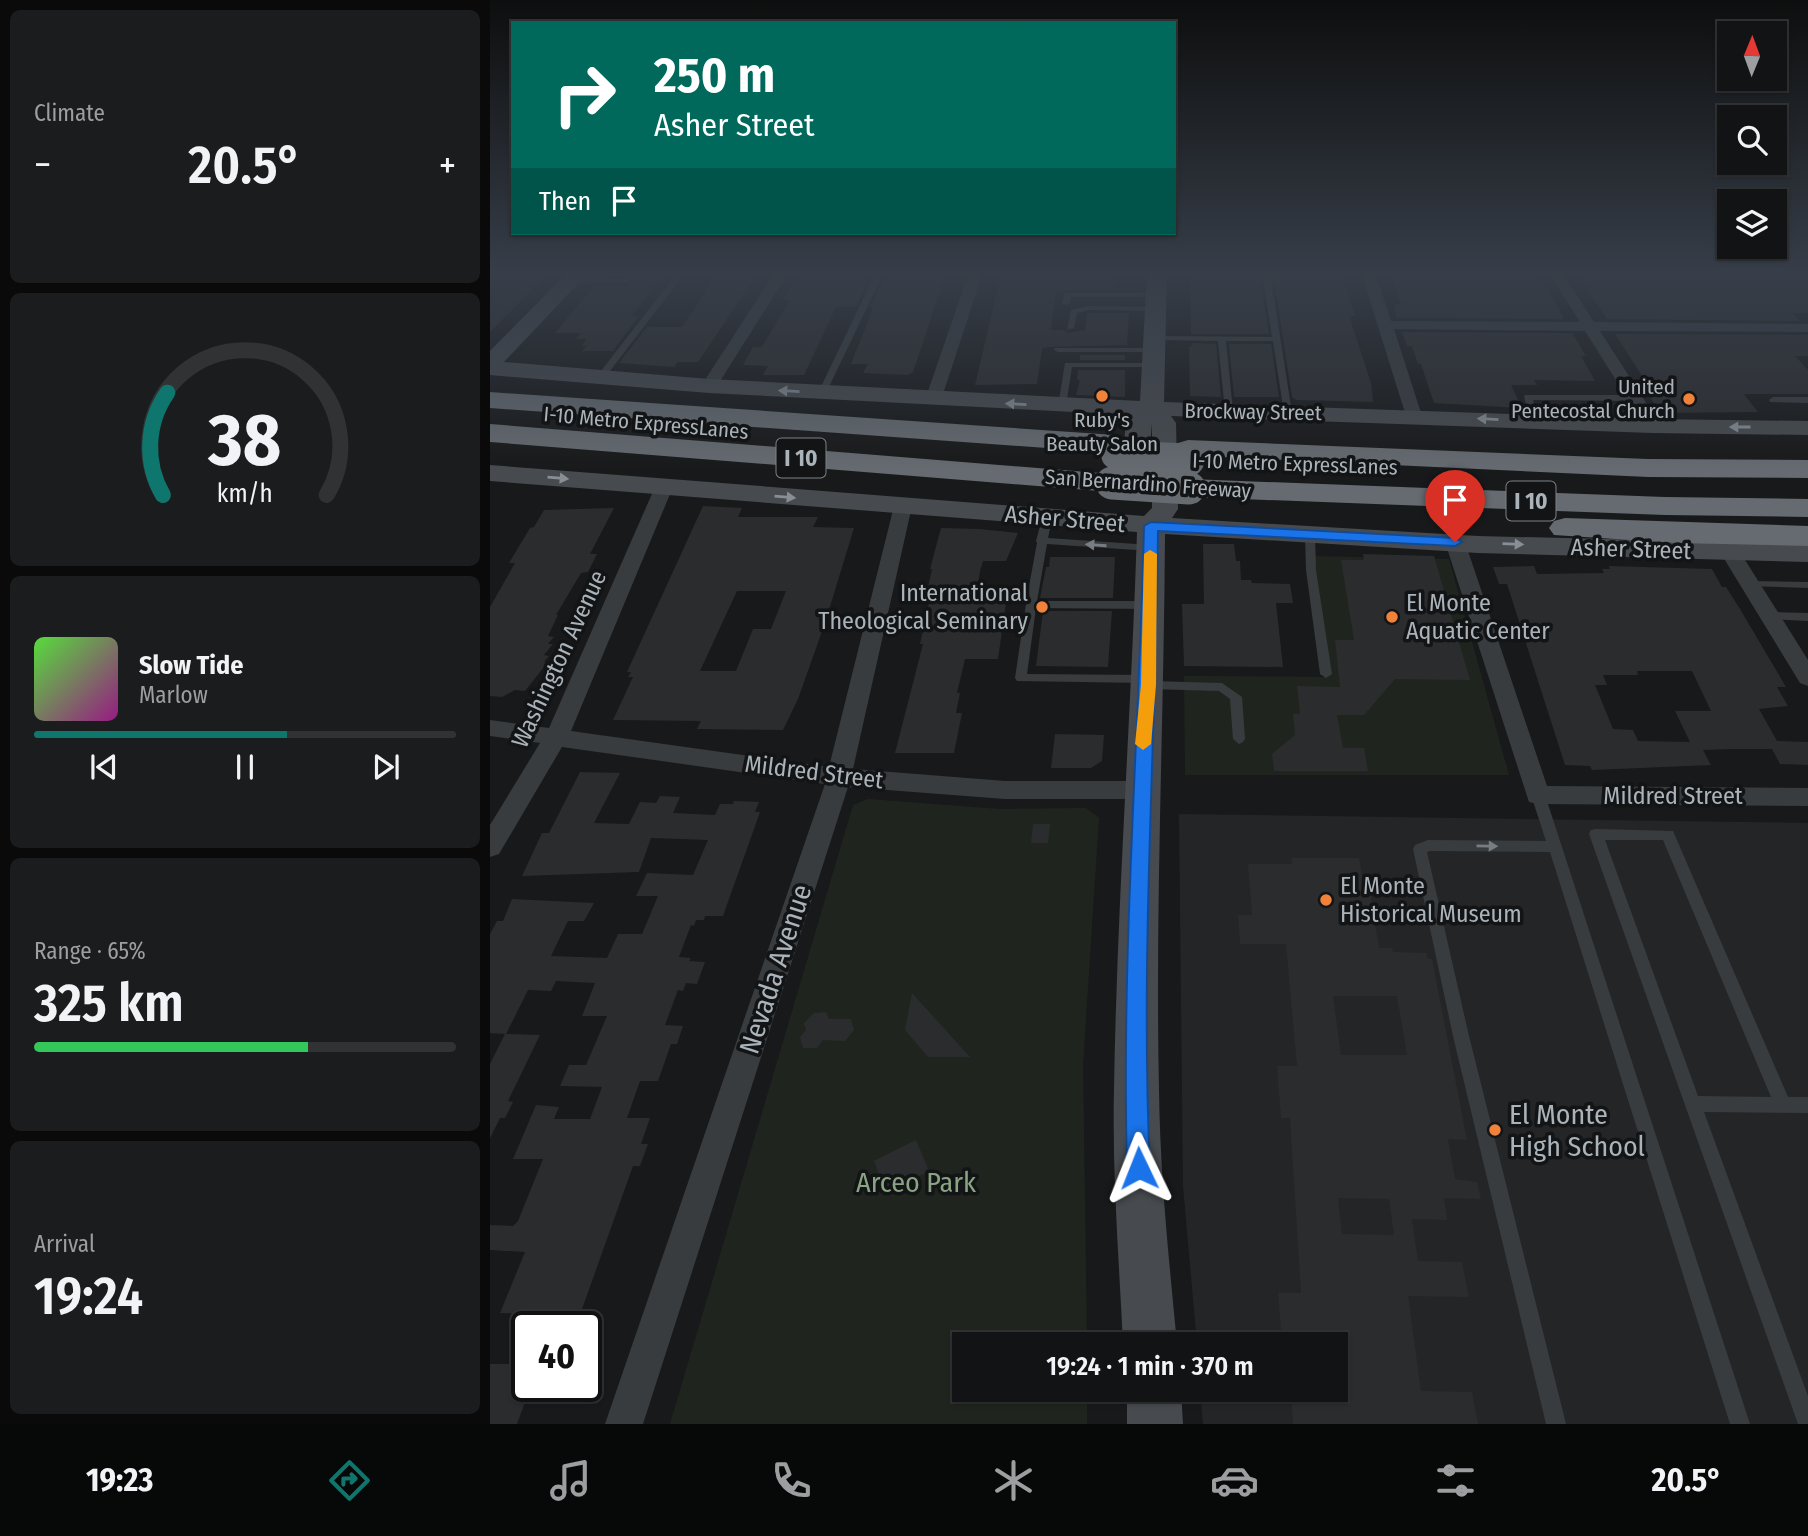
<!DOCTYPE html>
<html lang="en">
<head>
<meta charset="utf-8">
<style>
	body { margin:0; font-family:"Fira Sans Condensed",sans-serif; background:#1b1c1d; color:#f1f3f6; height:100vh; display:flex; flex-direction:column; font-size:26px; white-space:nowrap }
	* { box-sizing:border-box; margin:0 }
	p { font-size:23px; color:#9c9ea0 }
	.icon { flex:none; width:38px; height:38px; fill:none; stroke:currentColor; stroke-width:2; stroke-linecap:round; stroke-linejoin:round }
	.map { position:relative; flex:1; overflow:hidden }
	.panel { display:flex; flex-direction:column; gap:10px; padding:10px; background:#0a0a0b; width:490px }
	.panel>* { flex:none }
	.banner { position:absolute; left:21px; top:21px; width:665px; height:214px; border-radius:0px; box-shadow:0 2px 5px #0004,0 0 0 2px #313234; background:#00695c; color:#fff; overflow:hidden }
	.needle { width:46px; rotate:1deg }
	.controls { position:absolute; left:1227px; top:21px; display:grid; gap:14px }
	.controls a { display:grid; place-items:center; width:70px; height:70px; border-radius:0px; background:#121314; box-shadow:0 2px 5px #0004,0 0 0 2px #313234; font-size:35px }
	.speed { position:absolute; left:21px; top:1311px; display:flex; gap:14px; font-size:35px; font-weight:700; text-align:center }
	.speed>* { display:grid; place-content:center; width:91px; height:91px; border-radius:50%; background:#121314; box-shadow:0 2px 5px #0004,0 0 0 2px #313234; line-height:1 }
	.speed .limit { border:4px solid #111; border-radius:10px; background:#fff; color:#111 }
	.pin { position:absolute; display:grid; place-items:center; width:60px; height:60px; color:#fff; margin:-72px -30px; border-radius:50% 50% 50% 0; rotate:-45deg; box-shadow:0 0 7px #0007 }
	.pin .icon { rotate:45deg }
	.me { position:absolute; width:77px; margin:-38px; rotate:358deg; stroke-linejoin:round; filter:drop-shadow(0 0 5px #0008) }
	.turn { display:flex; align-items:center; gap:24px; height:147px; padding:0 28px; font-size:32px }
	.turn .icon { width:91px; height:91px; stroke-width:2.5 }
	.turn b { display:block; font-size:49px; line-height:60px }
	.then { display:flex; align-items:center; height:66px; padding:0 28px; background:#0003; gap:14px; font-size:26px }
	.big { font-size:52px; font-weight:600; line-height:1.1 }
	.panel .tile { flex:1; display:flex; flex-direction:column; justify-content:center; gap:10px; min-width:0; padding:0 24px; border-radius:10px; background:#1b1c1d }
	.panel .dial { align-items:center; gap:0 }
	.dial svg { height:182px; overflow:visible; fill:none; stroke:#313234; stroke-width:7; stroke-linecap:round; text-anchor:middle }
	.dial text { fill:#f1f3f6; stroke:none }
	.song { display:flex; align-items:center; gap:21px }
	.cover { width:84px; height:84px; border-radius:10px; background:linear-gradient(135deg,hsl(110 70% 55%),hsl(310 70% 35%)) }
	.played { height:7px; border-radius:4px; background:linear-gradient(90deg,#0f766e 60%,#313234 60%) }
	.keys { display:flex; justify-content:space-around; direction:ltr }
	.heat { display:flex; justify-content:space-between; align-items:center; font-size:38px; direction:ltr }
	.charge { height:10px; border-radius:5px; background:linear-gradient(90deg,#34c759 65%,#313234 0) }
	.trip { position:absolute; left:462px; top:1332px; width:396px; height:70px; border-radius:0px; background:#121314; box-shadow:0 2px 5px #0004,0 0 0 2px #313234; font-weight:600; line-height:70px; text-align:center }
	.tabs { display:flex; height:112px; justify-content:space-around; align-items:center; background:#070808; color:#9c9ea0 }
	.tabs .icon { width:49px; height:49px }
	.tabs .on { color:#0f766e }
	.tabs b { font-size:32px; color:#f1f3f6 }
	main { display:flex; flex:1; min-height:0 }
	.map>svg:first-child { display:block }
</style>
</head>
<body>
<main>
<section class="panel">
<div class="tile"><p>Climate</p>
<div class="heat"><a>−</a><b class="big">20.5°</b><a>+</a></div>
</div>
<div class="tile dial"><svg viewBox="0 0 100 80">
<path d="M14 69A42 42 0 1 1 86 69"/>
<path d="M14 69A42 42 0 0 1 16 24" stroke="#0f766e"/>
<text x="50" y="56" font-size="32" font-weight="700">38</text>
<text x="50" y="72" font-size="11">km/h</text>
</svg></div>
<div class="tile">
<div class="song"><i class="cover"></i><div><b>Slow Tide</b><p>Marlow</p></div></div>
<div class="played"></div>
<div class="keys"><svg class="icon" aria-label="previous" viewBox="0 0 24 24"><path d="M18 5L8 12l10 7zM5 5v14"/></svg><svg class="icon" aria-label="pause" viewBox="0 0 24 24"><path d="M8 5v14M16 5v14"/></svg><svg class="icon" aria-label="next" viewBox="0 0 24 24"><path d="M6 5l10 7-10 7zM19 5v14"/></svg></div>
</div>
<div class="tile"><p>Range · 65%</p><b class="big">325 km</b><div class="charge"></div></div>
<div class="tile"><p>Arrival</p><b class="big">19:24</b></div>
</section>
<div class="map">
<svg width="1318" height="1424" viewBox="0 0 1318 1424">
	<rect width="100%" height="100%" fill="#18191a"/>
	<path fill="#242527" d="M689 814 1318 823V1424H713L710 1390H845V1344H707L693 1186Z"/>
	<path fill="#1f251e" d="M819 556 959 559 1019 775H695L694 676 837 677Z
		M378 799 510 809 596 808 609 818 593 1064 597 1344H474V1390H597V1424H180L363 805Z"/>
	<path fill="#2b2c2e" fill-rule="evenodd" d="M28 272H60L0 332V278L22 277Z
		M116 272H160L156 276H173L142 316H149L123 351H92L97 346H92L97 339H85L91 333H65L104 286H137L143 282 137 276H112Z
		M229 272 267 274 208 362H188L184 367 129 363 157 327H192Z
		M310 272H382L366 307H346L314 375H273L278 366 253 365 263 347H272L298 303 300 300H293Z
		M424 272 456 273 423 372 418 375 373 373 378 364H361L381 314 383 307H380L394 278H422Z
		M626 272 625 288H640V290H575L566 293 561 330H574L578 333 595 330 597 313H639L637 345 557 347 552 349 547 384 485 385 511 275 515 273Z
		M700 272H769L779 334H701Z
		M783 272H851L865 316H859L881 383 883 402 806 400 802 397Z
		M929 272H1038L1043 279H1052L1074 319 907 318 904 308H906L905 304H911L901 276H930Z
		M1086 272H1318V313H1302L1310 321 1117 319Z
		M912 332 1082 333 1096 356H1091L1105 381 1044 380 1047 385H1021L1032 408 944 403 931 364H928L922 346H917Z
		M1125 334 1318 335V356H1305L1318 370V394H1254L1268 412 1170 413 1149 379H1154Z
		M701 343 726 344 731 397 700 396 699 347H702Z
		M739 344H781L789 397H744Z
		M590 355H635V360H590Z
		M588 370H635V397L586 395 590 380H587Z
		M213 506 252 508 248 517H328L323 527 364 528 335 623 308 699 293 730 207 729 211 721 123 720 143 677H138L141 672H137ZM247 591H296L281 629H263L246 671H210Z
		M124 508 100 554H107L98 572 91 573 66 615H68L58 636 64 637 58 644H63L54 655 59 656 54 662H58L35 691 25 690 12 697 0 696V607L25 563H19L40 528 44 527 54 510Z
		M451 528 490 529 528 533 516 561H493L490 571 485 603H516L508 659H475L467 693H470L466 713H472L464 753H405L433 644H430L439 603 441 592H437L442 569H440Z
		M713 544H744L746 561H750L751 580H761L762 583 800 584 803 603H786L793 667 694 666 692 604H714Z
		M873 554 944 556 980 680 905 679 874 715H847L853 748H874L878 771H784L782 754 805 735 803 714H810L807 686 850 687 845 640H864L851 560H874Z
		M560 557H625L623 598H550L556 567H559Z
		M1044 566 1047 574 1114 573 1112 569H1120L1119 566 1222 569 1232 587H1236L1250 609 1296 687H1287L1298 706 1269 709 1287 741 1318 742V765L1290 764 1282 749H1239L1213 750 1221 765 1102 770 1100 766 1075 765 1017 584H1009L1003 567ZM1147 671H1202L1221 711H1185L1200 742 1148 741 1143 730 1123 729 1105 685H1117L1113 675H1148Z
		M553 611H622L618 667 546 666Z
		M565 734 614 735 612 761 601 768H561Z
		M90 772 130 773 104 823 139 824 150 802 166 803 170 796 190 797 183 813 225 815 230 804H243L244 801 269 802 265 812H270L233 916H215L214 920H206L204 926 201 925 189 957 201 958 199 961 215 962 207 984 196 983 193 991 188 990 175 1025 193 1026 187 1044H181L168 1081H150L137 1118H160L151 1144H158L150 1166H143L86 1326H43L47 1314 10 1313 35 1252 0 1250V1225L23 1226 28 1221 53 1159H23L46 1105 69 1107 64 1119H100L112 1087 70 1086 79 1065H96L117 1016H92L105 983 66 981 61 991 38 990 16 1034 50 1035 18 1101 23 1102 15 1118H10L0 1138V1064L15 1034 0 1033V934L7 921H13L22 899 104 903 94 921H78L61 956 117 958 128 934H152L168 896H146L157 873 203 875 218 840 161 838 149 872 32 876 52 833H59Z
		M543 824H560L558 843H541Z
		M802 858H869L875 892H880L889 948H902L903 952 936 953 938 959H942L977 1140 958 1139 965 1179 987 1182 991 1199 954 1198 957 1220 922 1219 928 1261 972 1262 979 1297 918 1296 931 1391 982 1392 988 1424H803L801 1390H845V1344H792L788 1293H811L800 1118H791L787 1066H807L796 944H750L748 915H762L758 864H802ZM843 996H907L917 1055H851ZM848 1198 899 1199 904 1235 852 1234Z
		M422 993 480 1057H438L415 1030Z
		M336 1012 339 1019H361L364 1030 355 1041 333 1040 327 1048H313L310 1037 316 1030 314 1023 324 1013Z
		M426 1140 439 1171 396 1193 384 1161Z
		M0 1364H37V1386H41L27 1424H0Z"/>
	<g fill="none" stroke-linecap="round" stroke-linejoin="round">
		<path fill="#393c3f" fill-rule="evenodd" d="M188 272H196L113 380H107V376Z
			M386 272H394L336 393 329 395 328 393Z
			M772 272H780L802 413 798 416 794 413 783 341H736L743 411 739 414 735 411 728 341 665 340 661 338 665 336 782 337Z
			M78 279H137L141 281 137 283H78Z
			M575 293H666L670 295 666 297H581L580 303 576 305 572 303Z
			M599 306 665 307 669 309 665 311 599 310 587 313 584 328 577 330 581 310Z
			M565 348H665L669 350 665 352H568L564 350Z
			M575 363H665L669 365 665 367H582L576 406 572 409 568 406Z
			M1035 395H1145L1149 398 1145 401 1043 400 1049 421 1045 424 1041 421 1034 397Z
			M1283 397H1318V403L1280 402 1279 400Z
			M557 515 562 518 558 538 661 545 666 548 661 551 557 544 547 601H659L665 605 659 609 546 608 537 674 655 675 659 676 660 681 732 683 752 697 755 739 753 742 749 744 743 739 740 699 729 691 659 689 655 688 654 683 527 681 525 678 537 597 547 543 546 541 552 518Z
			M820 532 825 535 826 570 842 674 836 678 830 674 816 570 815 535Z
			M1260 581 1318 582V588L1256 586 1255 584Z
			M1280 612 1318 613V621L1276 619 1274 616Z
			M1048 790 1053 791 1055 795 1260 1424H1240L1060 852 940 851 937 852 979 1036 1076 1424H1056L963 1036 923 849 925 845 938 840 1056 841 1041 795 1043 791Z
			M1106 829 1183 831 1298 1097H1318V1113L1214 1112 1318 1396V1424H1308L1099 834 1101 830ZM1115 840H1173L1281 1097 1208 1096Z"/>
		<path fill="#393c3f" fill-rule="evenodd" d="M285 272H299L225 389H213L211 386Z
			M479 272H493L451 400 449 403H437L435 400Z
			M871 272H885L901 321 1090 322 1058 272H1072L1104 322 1318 324V332L1110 331 1171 426 1163 431 1155 426 1095 331 904 329 932 416 924 421 916 416Z
			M174 482 183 487 81 731 339 767 404 506 413 500 422 506 363 769 515 781H651L660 783 663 790 660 797 651 799H515L358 787 153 1424H115L335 784 72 747 9 854 0 857V825L50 743 0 736V720L59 728 165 487Z
			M965 536 975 542 1057 786 1318 788V806L1048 804 1039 802 955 542Z
			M1240 546 1250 552 1318 660V686L1310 683 1230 552Z"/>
		<path fill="#474b4f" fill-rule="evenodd" d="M78 272H99L14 362 219 379 650 401 657 272H677L674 402 1163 419 1318 421V435L1163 433 681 416 686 423 688 509 682 518 988 536 1318 544V562L988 553 675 534C674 720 665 905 669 1090 670 1175 679 1260 687 1344H633C629 1259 622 1174 624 1089 627 903 641 718 647 532L0 481V465L654 516 662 508V423L656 487 652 493 643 495 634 493 630 487 636 421 641 415 219 393 0 375V351Z
			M637 1390H691L693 1424H637Z"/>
		<path fill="#656b70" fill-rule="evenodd" d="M0 392 625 435 635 438 639 444 635 450 625 453 0 408Z
			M0 424 622 474 633 477 637 483 633 489 622 492 0 442Z
			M698 440 1158 459 1318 460V478L1158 477 688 455 684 449 688 443Z
			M699 479 1175 497 1318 499V517L1175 515 699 497 688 494 684 488 688 482Z
			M1075 518 1318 526V546L1186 543 1064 535 1059 528 1064 521Z"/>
		<path stroke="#656b70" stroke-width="25" d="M624 456 686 459"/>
		<path stroke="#656b70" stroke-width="33" d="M653 458 698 460
			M622 483 699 488"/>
	</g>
	<defs><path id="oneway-solid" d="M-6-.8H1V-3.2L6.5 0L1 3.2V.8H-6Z" transform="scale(1.75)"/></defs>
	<g fill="#878f95">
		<use href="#oneway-solid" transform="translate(299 391) rotate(-177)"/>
		<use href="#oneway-solid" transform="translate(526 404) rotate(-177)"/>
		<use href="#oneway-solid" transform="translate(998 419) rotate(-177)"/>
		<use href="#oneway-solid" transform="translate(1250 427) rotate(-180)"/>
		<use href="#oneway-solid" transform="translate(68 478) rotate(5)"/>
		<use href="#oneway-solid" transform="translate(295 497) rotate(5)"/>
		<use href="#oneway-solid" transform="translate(1023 544) rotate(2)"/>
	</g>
	<g fill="#777d83">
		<use href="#oneway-solid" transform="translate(606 545) rotate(-176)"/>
		<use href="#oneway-solid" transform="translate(997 846) rotate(1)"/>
	</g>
	<linearGradient id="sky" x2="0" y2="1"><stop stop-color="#0d0e0e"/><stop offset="0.58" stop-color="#373e49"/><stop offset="1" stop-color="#373e49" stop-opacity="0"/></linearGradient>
	<rect width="1318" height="471" fill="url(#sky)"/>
	<path fill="#1a73e8" stroke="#114b97" stroke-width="2" d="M661 522 965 538 972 542 965 546 668 531C666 743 650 955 660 1168L657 1176 649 1180 641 1176 637 1168C631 954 649 740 654 526Z"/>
	<path fill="#f59e0b" d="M660 550 667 554 666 685 661 744 653 750 645 744 651 685 654 554Z"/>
	<g fill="#f0823a" stroke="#131415" stroke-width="2.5">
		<circle cx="612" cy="396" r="7"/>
		<circle cx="1199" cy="399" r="7"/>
		<circle cx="552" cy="607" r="7"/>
		<circle cx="902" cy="617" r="7"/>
		<circle cx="836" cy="900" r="7"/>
		<circle cx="1005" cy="1130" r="7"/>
	</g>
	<g text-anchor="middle" stroke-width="7" stroke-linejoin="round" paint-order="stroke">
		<g font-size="21" fill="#aab3ba" stroke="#131415" text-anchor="end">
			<text x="1185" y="394">United<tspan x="1185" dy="24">Pentecostal Church</tspan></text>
			<text x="612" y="427" text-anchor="middle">Ruby's<tspan x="612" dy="24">Beauty Salon</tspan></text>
		</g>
		<g font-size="21" fill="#aab3ba" stroke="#131415">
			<text transform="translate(763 412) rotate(1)" y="7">Brockway Street</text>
			<text transform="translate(156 423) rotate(5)" y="7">I-10 Metro ExpressLanes</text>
			<text transform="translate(805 464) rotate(2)" y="7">I-10 Metro ExpressLanes</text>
			<text transform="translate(658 484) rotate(4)" y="7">San Bernardino Freeway</text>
		</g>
		<g fill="#131415" stroke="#7d8388" stroke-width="2">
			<rect x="286.5" y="438.5" width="49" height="39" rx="5"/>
			<rect x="1016.5" y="481.5" width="49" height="39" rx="5"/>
		</g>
		<g font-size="23" font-weight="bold" fill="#aab3ba">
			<text x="311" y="466">I 10</text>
			<text x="1041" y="509">I 10</text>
		</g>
		<g font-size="24" fill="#aab3ba" stroke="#131415">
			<text transform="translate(575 519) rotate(5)" y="8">Asher Street</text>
			<text transform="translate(1141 549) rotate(2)" y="8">Asher Street</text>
			<text transform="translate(69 659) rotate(-65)" y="8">Washington Avenue</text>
			<text transform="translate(324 772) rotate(7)" y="8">Mildred Street</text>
			<text x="1183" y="804">Mildred Street</text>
		</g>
		<g font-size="24" fill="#aab3ba" stroke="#131415" text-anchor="start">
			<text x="538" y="601" text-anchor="end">International<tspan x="538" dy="28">Theological Seminary</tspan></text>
			<text x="916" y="611">El Monte<tspan x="916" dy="28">Aquatic Center</tspan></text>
			<text x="850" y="894">El Monte<tspan x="850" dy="28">Historical Museum</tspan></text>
		</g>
		<g font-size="28" fill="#aab3ba" stroke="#131415">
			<text transform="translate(285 969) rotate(-72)" y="10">Nevada Avenue</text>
		</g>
		<g font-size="28" fill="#aab3ba" stroke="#131415" text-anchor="start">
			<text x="1019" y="1124">El Monte<tspan x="1019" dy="32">High School</tspan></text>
		</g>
		<g font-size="28" fill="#89a482" stroke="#131415">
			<text x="426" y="1192">Arceo Park</text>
		</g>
	</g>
</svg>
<div class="controls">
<a><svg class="needle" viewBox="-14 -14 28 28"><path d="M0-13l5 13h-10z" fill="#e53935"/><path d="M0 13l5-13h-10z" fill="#9c9ea0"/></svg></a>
<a><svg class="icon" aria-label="search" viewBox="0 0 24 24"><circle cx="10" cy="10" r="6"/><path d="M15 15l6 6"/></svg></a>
<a><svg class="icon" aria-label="layers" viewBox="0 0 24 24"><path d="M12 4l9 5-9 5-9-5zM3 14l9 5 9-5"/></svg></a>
</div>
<div class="speed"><div class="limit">40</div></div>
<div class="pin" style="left:965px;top:542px;background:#d93025"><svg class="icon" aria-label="arrive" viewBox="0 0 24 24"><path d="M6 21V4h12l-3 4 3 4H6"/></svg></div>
<svg class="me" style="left:649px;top:1168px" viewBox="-20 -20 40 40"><path d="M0-17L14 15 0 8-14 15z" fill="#1a73e8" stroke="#fff" stroke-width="4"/></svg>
<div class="trip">19:24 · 1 min · 370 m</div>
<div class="banner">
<div class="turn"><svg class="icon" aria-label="right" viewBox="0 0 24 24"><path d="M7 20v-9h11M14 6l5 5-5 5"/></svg><div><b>250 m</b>Asher Street</div></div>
<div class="then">Then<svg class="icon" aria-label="arrive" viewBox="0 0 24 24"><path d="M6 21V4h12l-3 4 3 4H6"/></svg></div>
</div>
</div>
</main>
<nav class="tabs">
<b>19:23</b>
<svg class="icon on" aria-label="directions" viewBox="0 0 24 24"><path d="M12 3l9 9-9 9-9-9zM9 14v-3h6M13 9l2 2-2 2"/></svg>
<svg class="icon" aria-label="music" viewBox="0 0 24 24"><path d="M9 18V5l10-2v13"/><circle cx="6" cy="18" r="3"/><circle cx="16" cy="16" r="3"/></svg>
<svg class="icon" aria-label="phone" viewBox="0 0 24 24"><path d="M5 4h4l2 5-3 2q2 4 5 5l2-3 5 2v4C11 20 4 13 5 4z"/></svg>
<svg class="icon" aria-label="climate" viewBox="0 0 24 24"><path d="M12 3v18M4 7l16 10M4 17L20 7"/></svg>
<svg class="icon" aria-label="car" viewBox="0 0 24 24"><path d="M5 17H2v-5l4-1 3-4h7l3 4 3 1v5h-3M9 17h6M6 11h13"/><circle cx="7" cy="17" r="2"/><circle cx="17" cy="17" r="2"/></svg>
<svg class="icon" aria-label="filters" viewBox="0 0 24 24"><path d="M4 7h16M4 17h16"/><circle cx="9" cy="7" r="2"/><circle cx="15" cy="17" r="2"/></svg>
<b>20.5°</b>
</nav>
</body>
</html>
